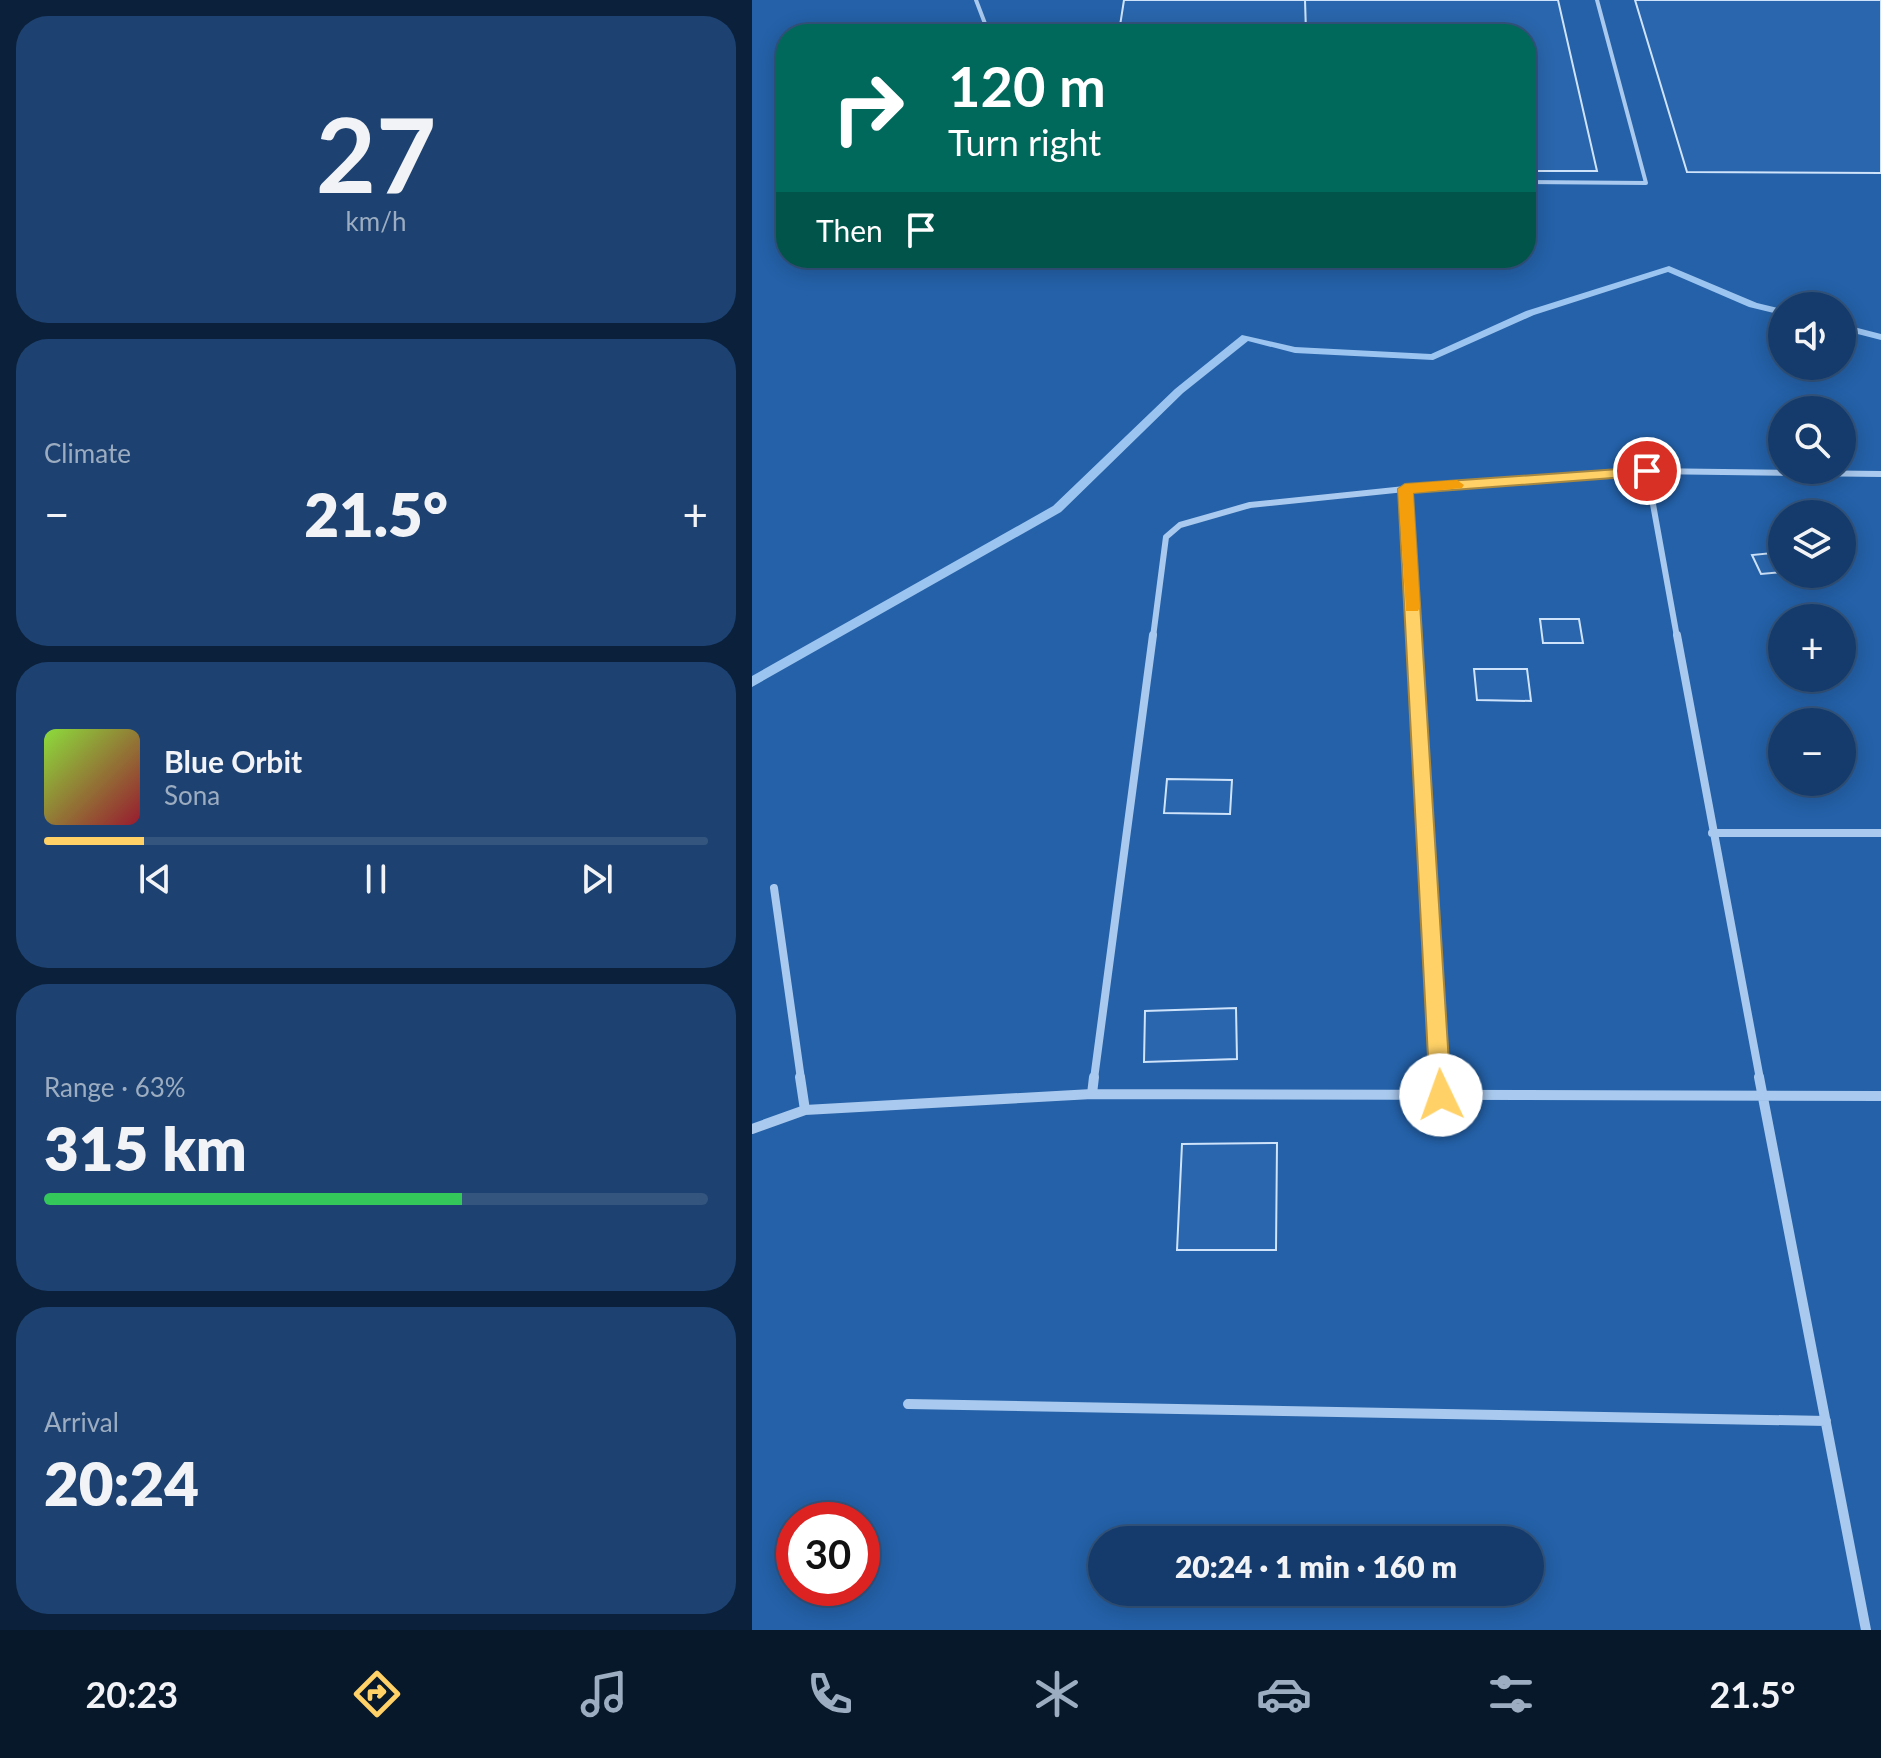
<!DOCTYPE html>
<html lang="en">
<head>
<meta charset="utf-8">
<style>
	body { margin:0; font-family:Lato,sans-serif; background:#1d4271; color:#f1f3f6; height:100vh; display:flex; flex-direction:column; font-size:30px; white-space:nowrap }
	* { box-sizing:border-box; margin:0 }
	p { font-size:26px; color:#9dadc1 }
	.icon { flex:none; width:44px; height:44px; fill:none; stroke:currentColor; stroke-width:2; stroke-linecap:round; stroke-linejoin:round }
	.map { position:relative; flex:1; overflow:hidden }
	.side { display:flex; flex-direction:column; gap:16px; padding:16px; background:#0b203b; width:752px }
	.side>* { flex:none }
	.hud { position:absolute; left:24px; top:24px; width:760px; height:244px; border-radius:32px; box-shadow:0 4px 20px #0003,0 0 0 2px #33557e; background:#00695c; color:#fff; overflow:hidden }
	.controls { position:absolute; left:1016px; top:292px; display:grid; gap:16px }
	.controls a { display:grid; place-items:center; width:88px; height:88px; border-radius:50%; background:#143b6b; box-shadow:0 4px 20px #0003,0 0 0 2px #33557e; font-size:40px }
	.speed { position:absolute; left:24px; top:1502px; display:flex; gap:16px; font-size:40px; font-weight:700; text-align:center }
	.speed>* { display:grid; place-content:center; width:104px; height:104px; border-radius:50%; background:#143b6b; box-shadow:0 4px 20px #0003,0 0 0 2px #33557e; line-height:1 }
	.speed .limit { border:12px solid #d22; background:#fff; color:#111 }
	.pin { position:absolute; display:grid; place-items:center; width:68px; height:68px; color:#fff; margin:-34px; border:4px solid #fff; border-radius:50%; box-shadow:0 2px 8px #0007 }
	.me { position:absolute; width:88px; margin:-44px; rotate:357deg; stroke-linejoin:round; filter:drop-shadow(0 0 6px #0008) }
	.turn { display:flex; align-items:center; gap:28px; height:168px; padding:0 40px; font-size:36px }
	.turn .icon { width:104px; height:104px; stroke-width:2.5 }
	.turn b { display:block; font-size:56px; line-height:68px }
	.then { display:flex; align-items:center; height:76px; padding:0 40px; background:#0003; gap:16px; font-size:30px }
	.big { font-size:60px; font-weight:800; line-height:1.1 }
	.side .widget { flex:1; display:flex; flex-direction:column; justify-content:center; gap:12px; min-width:0; padding:0 28px; border-radius:32px; background:#1d4271 }
	.side .dial { align-items:center; gap:0 }
	.dial b { font-size:104px; line-height:1 }
	.song { display:flex; align-items:center; gap:24px }
	.cover { width:96px; height:96px; border-radius:12px; background:linear-gradient(135deg,hsl(90 70% 55%),hsl(350 70% 35%)) }
	.played { height:8px; border-radius:4px; background:linear-gradient(90deg,#ffd166 15%,#33557e 15%) }
	.keys { display:flex; justify-content:space-around; direction:ltr }
	.heat { display:flex; justify-content:space-between; align-items:center; font-size:44px; direction:ltr }
	.charge { height:12px; border-radius:6px; background:linear-gradient(90deg,#34c759 63%,#33557e 0) }
	.trip { position:absolute; left:336px; top:1526px; width:456px; height:80px; border-radius:40px; background:#143b6b; box-shadow:0 4px 20px #0003,0 0 0 2px #33557e; font-weight:800; line-height:80px; text-align:center }
	.menu { display:flex; height:128px; justify-content:space-around; align-items:center; background:#08182b; color:#9dadc1 }
	.menu .icon { width:56px; height:56px }
	.menu .active { color:#ffd166 }
	.menu b { font-size:36px; color:#f1f3f6 }
	main { display:flex; flex:1; min-height:0 }
	.map>svg:first-child { display:block }
</style>
</head>
<body>
<main>
<section class="side">
<div class="widget dial"><b>27</b><p>km/h</p></div>
<div class="widget"><p>Climate</p>
<div class="heat"><a>−</a><b class="big">21.5°</b><a>+</a></div>
</div>
<div class="widget">
<div class="song"><i class="cover"></i><div><b>Blue Orbit</b><p>Sona</p></div></div>
<div class="played"></div>
<div class="keys"><svg class="icon" aria-label="previous" viewBox="0 0 24 24"><path d="M18 5L8 12l10 7zM5 5v14"/></svg><svg class="icon" aria-label="pause" viewBox="0 0 24 24"><path d="M8 5v14M16 5v14"/></svg><svg class="icon" aria-label="next" viewBox="0 0 24 24"><path d="M6 5l10 7-10 7zM19 5v14"/></svg></div>
</div>
<div class="widget"><p>Range · 63%</p><b class="big">315 km</b><div class="charge"></div></div>
<div class="widget"><p>Arrival</p><b class="big">20:24</b></div>
</section>
<div class="map">
<svg width="1129" height="1630" viewBox="0 0 1129 1630">
	<rect width="100%" height="100%" fill="#1b4f8f"/>
	<path fill="#2461a8" fill-rule="evenodd" d="M0 0H1129V1630H0ZM34 34H774V258H34ZM1030 306H1090V366H1030ZM1030 410H1090V470H1030ZM1030 514H1090V574H1030ZM1030 618H1090V678H1030ZM1030 722H1090V782H1030ZM42 1520H110V1588H42ZM350 1540H778V1592H350Z"/>
	<g fill="none" stroke-linecap="round" stroke-linejoin="round">
		<path fill="#9cc4f0" fill-rule="evenodd" d="M917 266 1005 303 1030 309V315L997 307 916 272 782 315 681 360 543 353 496 341 431 393 309 512 0 687V676L301 506 423 389 490 335 543 347 679 354 774 311Z
			M1090 324 1129 334V340L1090 330Z"/>
	</g>
	<path fill="#2a66ad" stroke="#cfe3fa" stroke-width="2" d="M372 0H553L554 31 367 32Z
		M553 0H806L845 171H774V34H554Z
		M883 0H1129V173L935 172Z
		M554 31V34H367V32Z
		M1030 552V572L1009 574 1000 555Z
		M788 619H827L831 643H791Z
		M722 669H775L779 701 725 700Z
		M415 779 480 780 478 814 412 813Z
		M484 1008 485 1059 392 1062 393 1011Z
		M525 1143 524 1250H425L430 1144Z"/>
	<g fill="none" stroke-linecap="round" stroke-linejoin="round">
		<path stroke="#a9c9ee" stroke-width="4" d="M224 0 237 34
			M774 182 894 183 845 0"/>
		<path stroke="#a9c9ee" stroke-width="6" d="M895 471 925 637
			M653 489 662 637
			M401 637 414 537 428 525 498 505 653 489 895 471 1129 474"/>
		<path stroke="#a9c9ee" stroke-width="8" d="M662 635 688 1079
			M925 635 1008 1079
			M960 833H1129
			M22 888 49 1079
			M342 1079 401 635"/>
		<path stroke="#a9c9ee" stroke-width="10" d="M48 1077 53 1110
			M688 1077 689 1095
			M1007 1077 1114 1630
			M340 1094 342 1077
			M0 1129 53 1110 340 1094 1129 1096
			M156 1404 1074 1421"/>
	</g>
	<path fill="#ffd166" stroke="#a68842" stroke-width="2" d="M895 467 900 468V475L661 493 699 1095 696 1102 689 1104 681 1102 678 1095 646 489 653 484Z"/>
	<path fill="#f59e0b" d="M705 480 712 485 710 488 661 493 668 607 666 611H654L646 489 653 484Z"/>
</svg>
<div class="controls">
<a><svg class="icon" aria-label="sound" viewBox="0 0 24 24"><path d="M4 9h4l5-4v14l-5-4H4zM17 9q2 3 0 6"/></svg></a>
<a><svg class="icon" aria-label="search" viewBox="0 0 24 24"><circle cx="10" cy="10" r="6"/><path d="M15 15l6 6"/></svg></a>
<a><svg class="icon" aria-label="layers" viewBox="0 0 24 24"><path d="M12 4l9 5-9 5-9-5zM3 14l9 5 9-5"/></svg></a>
<a>+</a>
<a>−</a>
</div>
<div class="speed"><div class="limit">30</div></div>
<div class="pin" style="left:895px;top:471px;background:#d93025"><svg class="icon" aria-label="arrive" viewBox="0 0 24 24"><path d="M6 21V4h12l-3 4 3 4H6"/></svg></div>
<svg class="me" style="left:689px;top:1095px" viewBox="-20 -20 40 40"><circle r="19" fill="#fff"/><path d="M0-13L10 11 0 6-10 11z" fill="#ffd166"/></svg>
<div class="trip">20:24 · 1 min · 160 m</div>
<div class="hud">
<div class="turn"><svg class="icon" aria-label="right" viewBox="0 0 24 24"><path d="M7 20v-9h11M14 6l5 5-5 5"/></svg><div><b>120 m</b>Turn right</div></div>
<div class="then">Then<svg class="icon" aria-label="arrive" viewBox="0 0 24 24"><path d="M6 21V4h12l-3 4 3 4H6"/></svg></div>
</div>
</div>
</main>
<nav class="menu">
<b>20:23</b>
<svg class="icon active" aria-label="directions" viewBox="0 0 24 24"><path d="M12 3l9 9-9 9-9-9zM9 14v-3h6M13 9l2 2-2 2"/></svg>
<svg class="icon" aria-label="music" viewBox="0 0 24 24"><path d="M9 18V5l10-2v13"/><circle cx="6" cy="18" r="3"/><circle cx="16" cy="16" r="3"/></svg>
<svg class="icon" aria-label="phone" viewBox="0 0 24 24"><path d="M5 4h4l2 5-3 2q2 4 5 5l2-3 5 2v4C11 20 4 13 5 4z"/></svg>
<svg class="icon" aria-label="climate" viewBox="0 0 24 24"><path d="M12 3v18M4 7l16 10M4 17L20 7"/></svg>
<svg class="icon" aria-label="car" viewBox="0 0 24 24"><path d="M5 17H2v-5l4-1 3-4h7l3 4 3 1v5h-3M9 17h6M6 11h13"/><circle cx="7" cy="17" r="2"/><circle cx="17" cy="17" r="2"/></svg>
<svg class="icon" aria-label="filters" viewBox="0 0 24 24"><path d="M4 7h16M4 17h16"/><circle cx="9" cy="7" r="2"/><circle cx="15" cy="17" r="2"/></svg>
<b>21.5°</b>
</nav>
</body>
</html>
